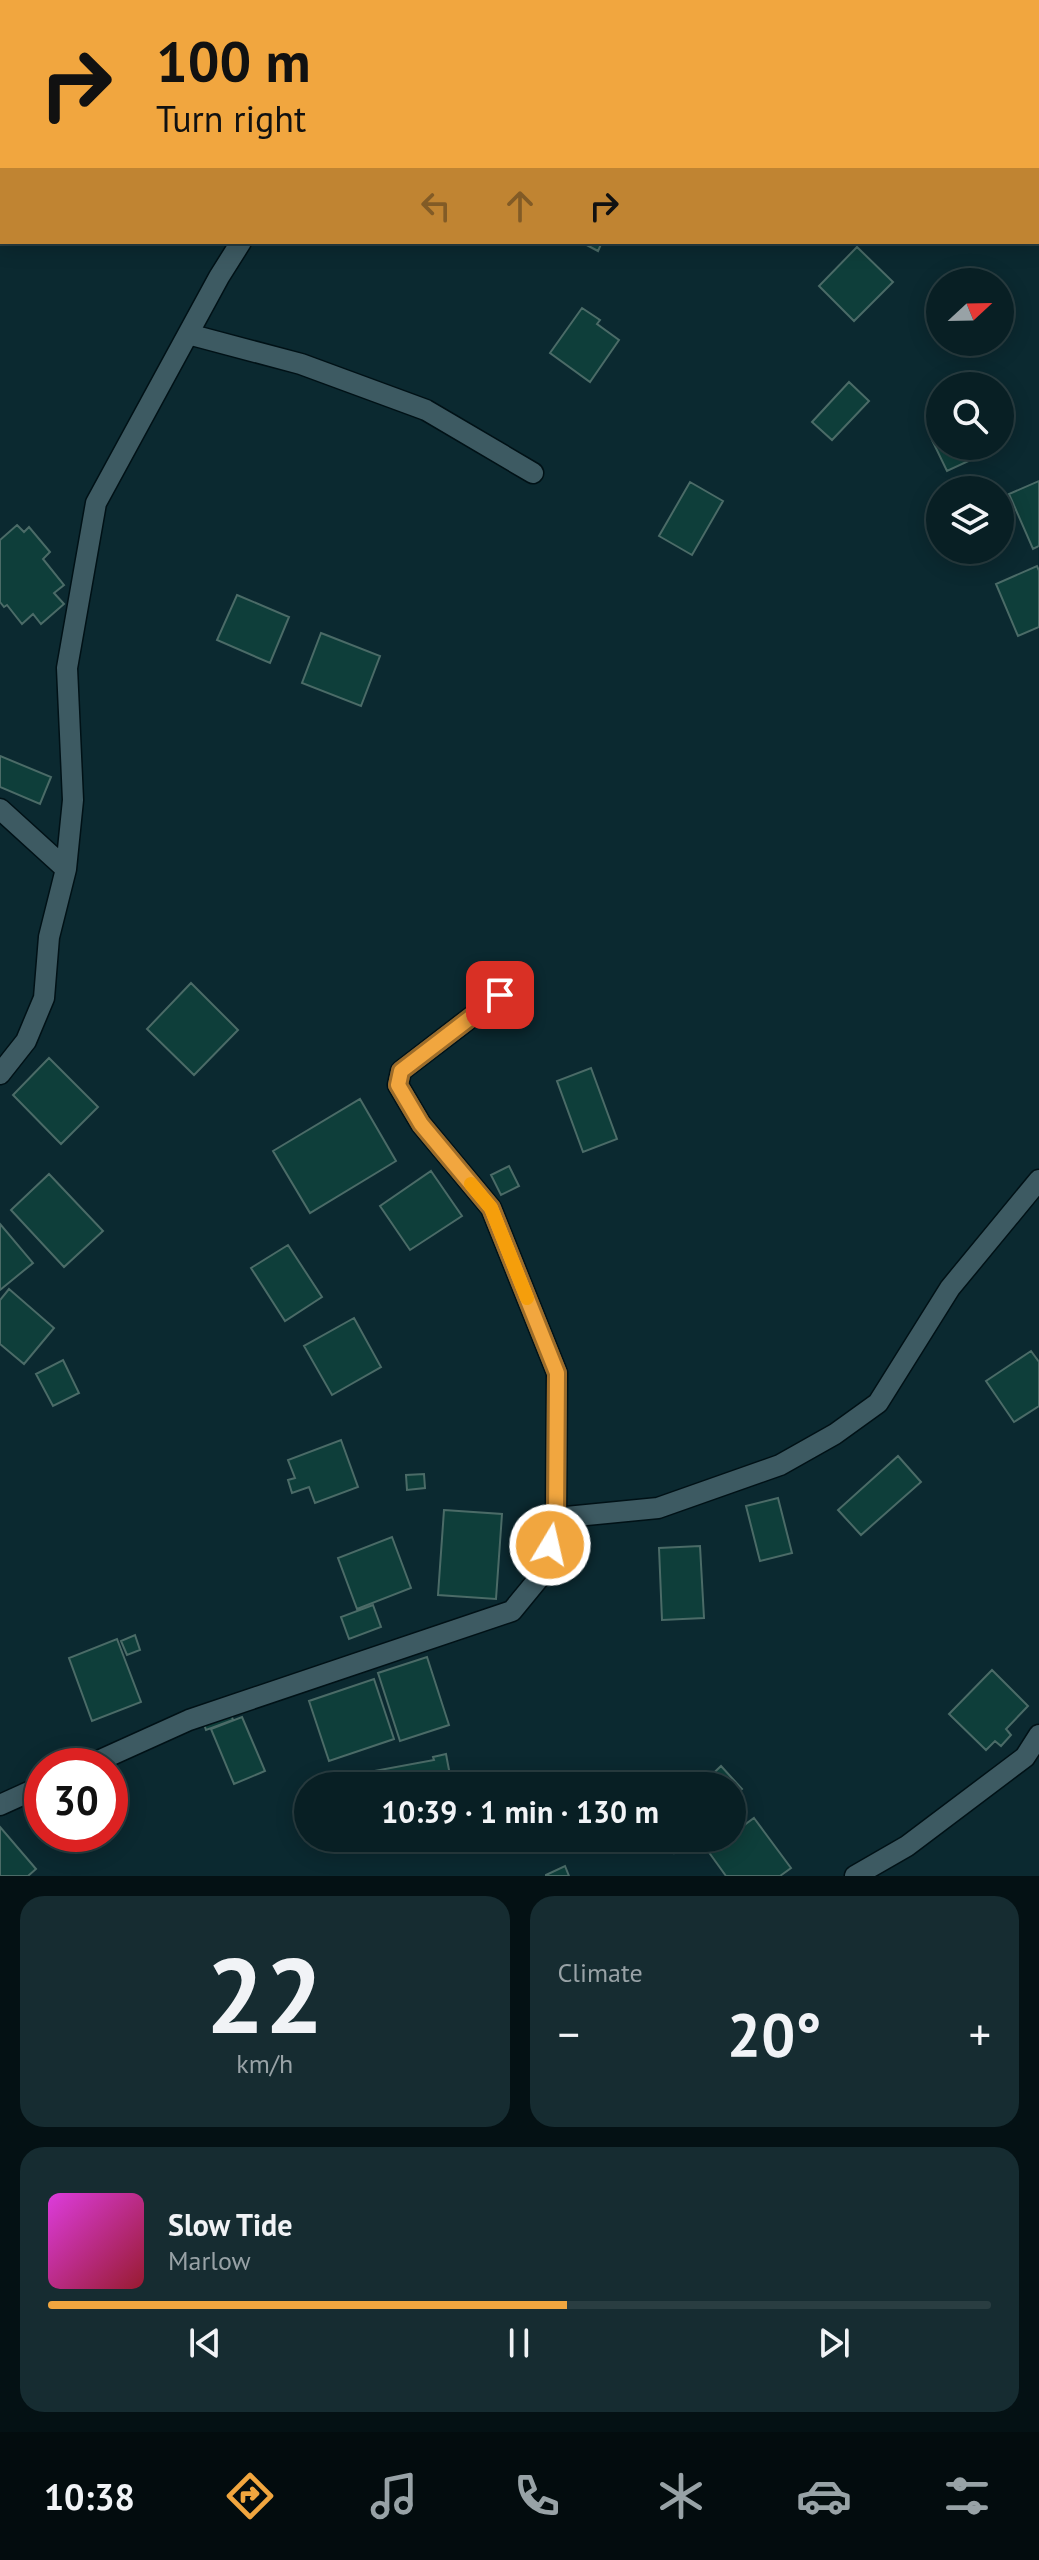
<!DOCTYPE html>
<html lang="en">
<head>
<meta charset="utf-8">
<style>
	body { margin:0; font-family:"PT Sans",sans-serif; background:#162c31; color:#f1f3f6; height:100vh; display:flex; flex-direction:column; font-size:30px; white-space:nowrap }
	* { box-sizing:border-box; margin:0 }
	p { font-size:26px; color:#98a2a6 }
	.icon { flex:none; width:44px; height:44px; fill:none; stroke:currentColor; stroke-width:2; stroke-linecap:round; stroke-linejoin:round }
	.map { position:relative; height:1876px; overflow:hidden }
	.sheet { display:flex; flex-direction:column; gap:20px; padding:20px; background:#041114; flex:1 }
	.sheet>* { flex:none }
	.top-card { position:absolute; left:0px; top:0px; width:1040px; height:244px; box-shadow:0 4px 20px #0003,0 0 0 2px #293d41; background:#f1a63f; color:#111; overflow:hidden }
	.needle { width:52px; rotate:68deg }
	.buttons { position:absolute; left:926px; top:268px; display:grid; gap:16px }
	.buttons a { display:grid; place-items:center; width:88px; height:88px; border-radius:50%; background:#081f24; box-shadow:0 4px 20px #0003,0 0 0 2px #293d41; font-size:40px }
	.speed { position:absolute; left:24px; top:1748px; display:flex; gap:16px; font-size:40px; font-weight:700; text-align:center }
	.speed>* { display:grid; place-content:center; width:104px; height:104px; border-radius:50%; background:#081f24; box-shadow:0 4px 20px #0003,0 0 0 2px #293d41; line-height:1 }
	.speed .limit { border:12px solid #d22; background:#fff; color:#111 }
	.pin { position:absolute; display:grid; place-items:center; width:68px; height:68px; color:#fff; margin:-34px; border-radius:16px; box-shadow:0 4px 12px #0006 }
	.me { position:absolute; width:88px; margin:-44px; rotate:9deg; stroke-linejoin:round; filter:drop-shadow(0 0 6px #0008) }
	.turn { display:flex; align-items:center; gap:28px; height:168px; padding:0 24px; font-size:36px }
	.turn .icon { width:104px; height:104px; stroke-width:2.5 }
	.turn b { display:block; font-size:56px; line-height:68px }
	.lanes { display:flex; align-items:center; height:76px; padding:0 24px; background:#0003; justify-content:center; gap:40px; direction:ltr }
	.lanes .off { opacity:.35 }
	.big { font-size:60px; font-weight:700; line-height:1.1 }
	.sheet .tile { flex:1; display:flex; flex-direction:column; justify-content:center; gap:12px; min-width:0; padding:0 28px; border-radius:24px; background:#162c31 }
	.sheet .dial { align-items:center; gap:0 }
	.dial b { font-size:104px; line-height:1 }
	.song { display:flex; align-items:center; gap:24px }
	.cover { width:96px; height:96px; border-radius:12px; background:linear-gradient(135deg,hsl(300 70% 55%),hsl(350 70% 35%)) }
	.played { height:8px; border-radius:4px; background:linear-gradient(90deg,#f1a63f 55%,#293d41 55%) }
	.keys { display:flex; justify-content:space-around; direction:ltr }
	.heat { display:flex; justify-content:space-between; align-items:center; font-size:44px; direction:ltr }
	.sheet .tiles { flex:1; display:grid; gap:20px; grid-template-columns:1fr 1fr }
	.tile:last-child { grid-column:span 2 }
	.trip { position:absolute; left:294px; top:1772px; width:452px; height:80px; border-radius:40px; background:#081f24; box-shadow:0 4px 20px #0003,0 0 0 2px #293d41; font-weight:700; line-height:80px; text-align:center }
	.tabs { display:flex; height:128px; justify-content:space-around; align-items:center; background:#030c0e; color:#98a2a6 }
	.tabs .icon { width:56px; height:56px }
	.tabs .selected { color:#f1a63f }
	.tabs b { font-size:36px; color:#f1f3f6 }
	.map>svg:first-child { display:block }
</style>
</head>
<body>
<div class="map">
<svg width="1039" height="1876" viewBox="0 0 1039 1876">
	<rect width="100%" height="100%" fill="#0b2930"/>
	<path fill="#0e3e3a" stroke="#4b6b67" stroke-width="2" d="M581 242H602L598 251Z
		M857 247 893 282 854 321 819 286Z
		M582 308 600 320 597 324 619 340 590 382 550 353Z
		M849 382 869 401 832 440 812 422Z
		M940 437V446H969L975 458 947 471 932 440Z
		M1039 481V546L1033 549 1009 494Z
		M690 482 723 501 692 555 659 536Z
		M17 525 24 532 29 527 50 552 43 559 64 585 54 593 64 604 41 624 33 614 22 624 7 605 4 607 0 602V540Z
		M1037 566 1039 571V627L1018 636 996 584Z
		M237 595 289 617 270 663 217 640Z
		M321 633 380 656 361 706 302 683Z
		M0 756 51 777 40 804 0 787Z
		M191 983 238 1030 194 1075 147 1029Z
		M49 1058 98 1107 61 1144 13 1095Z
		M591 1068 617 1139 583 1152 557 1081Z
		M360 1099 396 1161 310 1213 273 1151Z
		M509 1166 519 1186 501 1195 491 1175Z
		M431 1171 462 1216 410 1250 380 1206Z
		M49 1174 103 1231 64 1267 11 1210Z
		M0 1224 33 1263 0 1290Z
		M288 1245 322 1297 285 1321 251 1268Z
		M9 1289 54 1328 24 1364 0 1344V1300Z
		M354 1318 381 1367 332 1395 304 1346Z
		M1031 1351 1039 1362V1406L1014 1422 986 1381Z
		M63 1360 79 1393 53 1406 36 1374Z
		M341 1440 358 1487 315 1503 309 1487 292 1493 288 1480 295 1478 288 1460Z
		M898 1456 921 1482 861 1535 838 1510Z
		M424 1474 425 1488 407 1490 406 1475Z
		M778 1498 792 1553 760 1561 746 1506Z
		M444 1510 502 1514 496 1599 438 1595Z
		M392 1537 411 1588 357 1609 338 1558Z
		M700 1546 704 1618 662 1620 659 1548Z
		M373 1605 381 1627 349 1639 341 1617Z
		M135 1635 140 1650 127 1655 121 1641Z
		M117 1639 141 1702 92 1721 69 1658Z
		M427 1657 449 1725 400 1741 378 1673Z
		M992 1670 1028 1706 1006 1729 1011 1735 1001 1746 995 1741 986 1750 949 1714Z
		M374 1679 394 1739 329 1761 309 1701Z
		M229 1709 233 1720 206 1730 202 1718Z
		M242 1717 265 1771 234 1784 211 1729Z
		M446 1754 452 1786H360L358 1774 434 1760 433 1757Z
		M721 1766 742 1789 732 1798V1786H700Z
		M754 1818 791 1868 780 1876H726L708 1851 727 1838H732V1834Z
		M0 1827 36 1869 28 1876H0Z
		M660 1838H690L674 1853Z
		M565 1866 569 1876H546V1875Z"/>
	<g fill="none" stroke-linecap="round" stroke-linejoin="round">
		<defs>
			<path id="minor" d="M526 0 528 2
				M411 2 414 0
				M188 334 301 364 426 410 533 473
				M0 809 66 869 73 800 67 668 96 503 219 277 241 242
				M0 1074 26 1041 44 998 49 937 66 869
				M556 1518 658 1508 780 1465 835 1434 878 1403 950 1288 1039 1180
				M87 1766 189 1720 512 1611 544 1572 556 1518 557 1373 491 1208 421 1124 398 1085 401 1071 500 995
				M0 1805 42 1786
				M855 1876 907 1846 1025 1757 1039 1735"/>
		</defs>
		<use href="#minor" stroke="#001116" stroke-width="23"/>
		<use href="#minor" stroke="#3d5a62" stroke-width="20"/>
	</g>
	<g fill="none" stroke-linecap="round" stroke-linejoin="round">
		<defs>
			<path id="route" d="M500 995 401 1071 398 1085 421 1124 491 1208 557 1373 556 1518 550 1545"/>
		</defs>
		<use href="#route" stroke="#9d6c29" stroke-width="20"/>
		<use href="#route" stroke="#f1a63f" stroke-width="14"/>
		<path stroke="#f59e0b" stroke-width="14" d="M471 1184 491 1208 527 1298"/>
	</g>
</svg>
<div class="buttons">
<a><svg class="needle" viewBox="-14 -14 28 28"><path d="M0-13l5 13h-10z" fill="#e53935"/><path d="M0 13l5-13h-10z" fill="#98a2a6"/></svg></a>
<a><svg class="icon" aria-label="search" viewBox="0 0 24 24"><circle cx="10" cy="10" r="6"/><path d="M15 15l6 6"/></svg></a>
<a><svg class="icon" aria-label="layers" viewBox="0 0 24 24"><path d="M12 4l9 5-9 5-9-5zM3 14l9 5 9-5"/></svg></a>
</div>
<div class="speed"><div class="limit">30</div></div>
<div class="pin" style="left:500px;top:995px;background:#d93025"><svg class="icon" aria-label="arrive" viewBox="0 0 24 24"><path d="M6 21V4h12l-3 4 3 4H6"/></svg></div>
<svg class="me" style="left:550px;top:1545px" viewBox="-20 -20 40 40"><circle r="17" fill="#f1a63f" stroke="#fff" stroke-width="3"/><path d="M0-11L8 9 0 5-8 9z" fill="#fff"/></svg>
<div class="trip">10:39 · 1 min · 130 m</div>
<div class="top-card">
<div class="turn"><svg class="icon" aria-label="right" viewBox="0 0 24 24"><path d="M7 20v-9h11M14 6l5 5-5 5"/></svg><div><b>100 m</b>Turn right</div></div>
<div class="lanes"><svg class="icon off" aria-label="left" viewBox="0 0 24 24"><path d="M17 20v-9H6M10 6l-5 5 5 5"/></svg><svg class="icon off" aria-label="ahead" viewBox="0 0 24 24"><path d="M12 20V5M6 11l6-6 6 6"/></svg><svg class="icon" aria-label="right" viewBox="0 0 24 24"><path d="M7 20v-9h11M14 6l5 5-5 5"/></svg></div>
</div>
</div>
<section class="sheet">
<div class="tiles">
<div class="tile dial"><b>22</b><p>km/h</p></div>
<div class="tile"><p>Climate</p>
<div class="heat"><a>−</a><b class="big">20°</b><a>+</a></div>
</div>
<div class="tile">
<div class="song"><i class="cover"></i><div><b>Slow Tide</b><p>Marlow</p></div></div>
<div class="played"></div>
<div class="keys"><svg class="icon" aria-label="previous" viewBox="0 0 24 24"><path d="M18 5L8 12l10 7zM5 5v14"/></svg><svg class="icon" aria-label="pause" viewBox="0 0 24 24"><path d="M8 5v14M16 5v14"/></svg><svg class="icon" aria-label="next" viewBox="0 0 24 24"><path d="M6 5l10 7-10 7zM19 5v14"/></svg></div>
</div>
</div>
</section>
<nav class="tabs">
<b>10:38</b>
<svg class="icon selected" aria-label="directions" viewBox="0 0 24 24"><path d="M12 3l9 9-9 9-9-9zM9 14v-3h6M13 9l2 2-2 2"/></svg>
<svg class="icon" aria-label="music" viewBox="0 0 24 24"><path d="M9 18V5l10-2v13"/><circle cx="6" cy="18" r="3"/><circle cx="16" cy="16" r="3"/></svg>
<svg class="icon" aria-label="phone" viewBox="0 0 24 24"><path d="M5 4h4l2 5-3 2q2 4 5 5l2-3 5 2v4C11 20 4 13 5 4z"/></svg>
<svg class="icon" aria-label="climate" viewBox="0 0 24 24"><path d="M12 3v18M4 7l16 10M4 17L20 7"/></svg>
<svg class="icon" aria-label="car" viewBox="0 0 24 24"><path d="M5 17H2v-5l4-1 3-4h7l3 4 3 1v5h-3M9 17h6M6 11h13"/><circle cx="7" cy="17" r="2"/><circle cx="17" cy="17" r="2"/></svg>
<svg class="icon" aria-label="filters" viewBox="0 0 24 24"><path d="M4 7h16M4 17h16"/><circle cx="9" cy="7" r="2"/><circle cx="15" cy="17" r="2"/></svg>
</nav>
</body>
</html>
